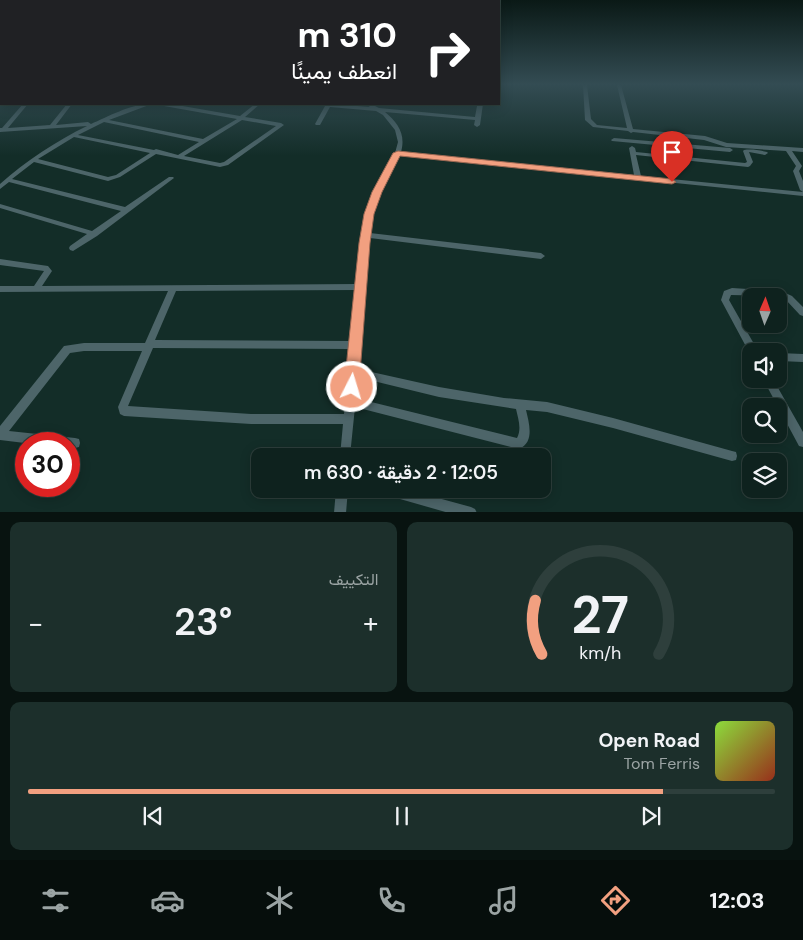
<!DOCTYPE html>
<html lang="ar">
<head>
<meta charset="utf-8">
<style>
	body { margin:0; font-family:"DM Sans",Vazirmatn,sans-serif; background:#1c2f2b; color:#f1f3f6; direction:rtl; height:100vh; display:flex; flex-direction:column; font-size:19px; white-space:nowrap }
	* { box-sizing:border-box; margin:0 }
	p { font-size:16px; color:#9ba4a4 }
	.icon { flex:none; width:28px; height:28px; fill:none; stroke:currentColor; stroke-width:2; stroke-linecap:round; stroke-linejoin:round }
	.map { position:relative; height:512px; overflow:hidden; direction:ltr }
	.panel { display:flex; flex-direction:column; gap:10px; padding:10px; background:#081310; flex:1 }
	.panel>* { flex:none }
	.top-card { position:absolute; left:0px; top:0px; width:500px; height:105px; box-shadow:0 2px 12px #0003,0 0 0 1px #2e3f3c; direction:rtl; background:#202124; color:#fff; overflow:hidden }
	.needle { width:32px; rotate:2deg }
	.buttons { position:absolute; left:742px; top:288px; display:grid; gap:10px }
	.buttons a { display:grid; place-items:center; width:45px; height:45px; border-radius:10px; background:#0e221e; box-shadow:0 2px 12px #0003,0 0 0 1px #2e3f3c; font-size:25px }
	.speed { position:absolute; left:15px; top:432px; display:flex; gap:10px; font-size:25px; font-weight:700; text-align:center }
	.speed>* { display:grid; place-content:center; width:65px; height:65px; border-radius:50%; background:#0e221e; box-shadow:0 2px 12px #0003,0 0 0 1px #2e3f3c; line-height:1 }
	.speed .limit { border:8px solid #d22; background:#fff; color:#111 }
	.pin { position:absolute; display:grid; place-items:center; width:42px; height:42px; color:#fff; margin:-51px -21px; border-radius:50% 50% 50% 0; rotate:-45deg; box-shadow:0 0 5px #0007 }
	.pin .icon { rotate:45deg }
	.me { position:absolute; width:55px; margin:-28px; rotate:5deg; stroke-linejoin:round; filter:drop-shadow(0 0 4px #0008) }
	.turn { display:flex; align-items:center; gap:18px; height:105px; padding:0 20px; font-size:22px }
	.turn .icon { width:65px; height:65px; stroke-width:2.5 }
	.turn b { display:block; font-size:35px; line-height:42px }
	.big { font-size:38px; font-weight:600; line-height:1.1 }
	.panel .tile { flex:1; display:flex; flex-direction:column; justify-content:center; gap:8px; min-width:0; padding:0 18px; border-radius:10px; background:#1c2f2b }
	.panel .dial { align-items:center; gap:0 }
	.dial svg { height:130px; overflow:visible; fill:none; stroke:#2e3f3c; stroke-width:7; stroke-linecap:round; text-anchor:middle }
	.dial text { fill:#f1f3f6; stroke:none }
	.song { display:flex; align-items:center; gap:15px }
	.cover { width:60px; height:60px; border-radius:8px; background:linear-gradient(135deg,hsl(90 70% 55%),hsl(10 70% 35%)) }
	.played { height:5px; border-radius:2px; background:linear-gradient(90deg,#f2a080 85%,#2e3f3c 85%) }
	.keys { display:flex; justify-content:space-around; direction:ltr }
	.heat { display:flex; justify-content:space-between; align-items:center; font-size:28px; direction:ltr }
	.panel .tiles { flex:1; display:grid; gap:10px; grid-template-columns:1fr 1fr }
	.tile:last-child { grid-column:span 2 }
	.trip { position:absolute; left:251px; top:448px; width:300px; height:50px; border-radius:10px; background:#0e221e; box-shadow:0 2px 12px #0003,0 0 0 1px #2e3f3c; font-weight:600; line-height:50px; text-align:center; direction:rtl }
	.dock { display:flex; height:80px; justify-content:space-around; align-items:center; background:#060e0c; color:#9ba4a4 }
	.dock .icon { width:35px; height:35px }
	.dock .current { color:#f2a080 }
	.dock b { font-size:22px; color:#f1f3f6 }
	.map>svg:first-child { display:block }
</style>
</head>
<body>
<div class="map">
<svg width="803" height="513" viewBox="0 0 803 513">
	<rect width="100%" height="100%" fill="#132d28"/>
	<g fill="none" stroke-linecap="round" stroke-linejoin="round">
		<path fill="#4d6569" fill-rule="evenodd" d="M0 85H1V87H0Z
			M583 85H587L591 119 597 125 627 128 617 85H621L633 129 705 136 727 143 803 148V152L792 151 802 166 799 171 803 181V192L800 190 793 171 796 166 786 151 726 147 704 140 633 132 631 133 628 131 593 127 585 120Z
			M23 104H28L8 128 50 125 67 104H72L56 125 88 122 91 124C107 117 131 104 149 104V105L109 120 203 139 237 119 164 106 162 104H171L240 116 255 104H260L245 117 281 123 284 125 228 165 220 167 156 154 120 177 108 181 34 162 12 179 125 207 169 177H173L174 178 97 236 73 251 70 250 69 248 70 246 87 234 0 208V204L92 231 121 211 9 182 0 189V184C26 161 56 141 87 126L0 132V128H2ZM242 120 276 126 224 162 220 163 184 156ZM104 122 199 142 178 155 156 149 154 150 78 135ZM74 137 150 153 116 175 108 177 38 159Z
			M316 104H331L370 107 365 104H371L379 108 475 117 477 106H459L456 104H483L480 125 477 127 474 125 475 120 385 112C398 123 406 134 401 152L634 175 629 148 632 146 635 148 636 152 745 163 747 162 743 151 744 150C751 149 759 150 767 152L768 153 765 155 749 152 753 162 750 166 748 167 636 155 641 176 803 192V196L400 155 376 200 370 233 541 253 545 256 541 259 370 238 369 243 358 369 439 387 504 398 547 402 613 418 732 451 736 452 737 456 736 460 732 461 613 428 547 412 526 410C529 423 535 442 519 449L355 407 350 456H340L343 424H251L124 416 120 414 118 407 142 351H84L70 353 9 431 75 438 79 439 80 443 79 447 75 448H69V444H33L0 440V426L64 346 84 343H145L168 291 0 292V286H34L44 271 0 265V259L48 266 52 271 42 286 357 284 363 237 361 235 363 233 370 200 395 153 398 142 395 130 383 115 376 111 330 107 320 125H316L315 124 325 106 316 105ZM357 290 351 341 155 340 176 291ZM153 348 351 349 344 414H251L128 406ZM357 377 439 397 516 409C518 418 522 429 517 438L355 398Z
			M614 138 730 148 733 150 730 152 612 141 611 140Z
			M732 288 781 291 792 296 803 307V316L800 315 786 300 779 296 731 295 729 300 758 351H751V354H750L721 300 724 291Z
			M779 353 803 354V362L779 361Z
			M763 379H773L803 432V447L799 446Z
			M336 489H348L346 513H334Z
			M380 489H405L471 507 475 509 477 513H449L386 495 382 493Z"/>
	</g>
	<linearGradient id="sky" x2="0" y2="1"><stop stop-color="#0a1916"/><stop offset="0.54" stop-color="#334c53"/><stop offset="1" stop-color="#334c53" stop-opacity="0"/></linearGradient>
	<rect width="803" height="156" fill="url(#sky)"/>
	<path fill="#f2a080" stroke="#9d6853" d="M398 151 672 179 676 182 672 184 400 156 382 192 374 214 370 243 359 387 357 391 352 393 346 391 344 387 359 243 364 214 372 192 393 153Z"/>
</svg>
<div class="buttons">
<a><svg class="needle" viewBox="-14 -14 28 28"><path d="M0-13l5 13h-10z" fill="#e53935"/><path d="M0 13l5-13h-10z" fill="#9ba4a4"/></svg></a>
<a><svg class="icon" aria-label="sound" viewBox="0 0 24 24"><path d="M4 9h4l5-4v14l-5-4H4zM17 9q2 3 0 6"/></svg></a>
<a><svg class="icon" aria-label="search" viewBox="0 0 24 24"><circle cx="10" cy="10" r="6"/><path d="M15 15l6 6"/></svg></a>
<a><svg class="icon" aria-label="layers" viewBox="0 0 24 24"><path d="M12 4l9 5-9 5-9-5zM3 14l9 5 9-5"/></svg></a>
</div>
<div class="speed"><div class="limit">30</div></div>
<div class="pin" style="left:672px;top:182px;background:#d93025"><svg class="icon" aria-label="arrive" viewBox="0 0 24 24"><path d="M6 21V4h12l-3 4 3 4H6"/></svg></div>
<svg class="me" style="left:352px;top:387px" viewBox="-20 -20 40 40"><circle r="17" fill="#f2a080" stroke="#fff" stroke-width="3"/><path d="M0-11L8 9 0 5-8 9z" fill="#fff"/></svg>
<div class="trip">12:05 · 2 دقيقة · 630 m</div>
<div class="top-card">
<div class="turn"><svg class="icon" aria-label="right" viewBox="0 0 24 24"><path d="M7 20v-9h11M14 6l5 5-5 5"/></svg><div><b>310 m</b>انعطف يمينًا</div></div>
</div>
</div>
<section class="panel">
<div class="tiles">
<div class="tile dial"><svg viewBox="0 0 100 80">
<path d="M14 69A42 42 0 1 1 86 69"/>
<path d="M14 69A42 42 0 0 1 10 36" stroke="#f2a080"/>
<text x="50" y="56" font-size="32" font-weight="700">27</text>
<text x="50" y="72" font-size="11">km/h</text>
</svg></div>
<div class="tile"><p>التكييف</p>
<div class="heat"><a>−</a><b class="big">23°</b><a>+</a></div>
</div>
<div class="tile">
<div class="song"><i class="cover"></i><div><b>Open Road</b><p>Tom Ferris</p></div></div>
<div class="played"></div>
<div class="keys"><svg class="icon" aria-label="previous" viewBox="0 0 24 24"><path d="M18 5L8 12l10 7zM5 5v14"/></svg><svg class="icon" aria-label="pause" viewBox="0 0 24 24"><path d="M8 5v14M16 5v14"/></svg><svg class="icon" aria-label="next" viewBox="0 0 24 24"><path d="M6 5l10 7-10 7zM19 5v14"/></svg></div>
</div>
</div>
</section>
<nav class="dock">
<b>12:03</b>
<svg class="icon current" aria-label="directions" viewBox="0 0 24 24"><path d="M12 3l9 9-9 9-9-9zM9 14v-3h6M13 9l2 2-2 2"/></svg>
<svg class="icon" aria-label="music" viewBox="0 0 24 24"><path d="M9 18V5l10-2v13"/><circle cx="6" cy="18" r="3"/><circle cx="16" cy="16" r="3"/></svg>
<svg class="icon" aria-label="phone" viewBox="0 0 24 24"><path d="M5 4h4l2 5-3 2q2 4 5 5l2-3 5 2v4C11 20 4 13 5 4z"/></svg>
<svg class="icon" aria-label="climate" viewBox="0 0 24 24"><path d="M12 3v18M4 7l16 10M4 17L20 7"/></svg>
<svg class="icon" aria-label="car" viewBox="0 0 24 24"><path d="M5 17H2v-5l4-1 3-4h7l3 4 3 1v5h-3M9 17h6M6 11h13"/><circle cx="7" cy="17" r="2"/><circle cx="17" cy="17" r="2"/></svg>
<svg class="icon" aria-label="filters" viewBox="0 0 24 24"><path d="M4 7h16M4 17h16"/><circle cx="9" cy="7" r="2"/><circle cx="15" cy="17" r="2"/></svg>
</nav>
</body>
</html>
